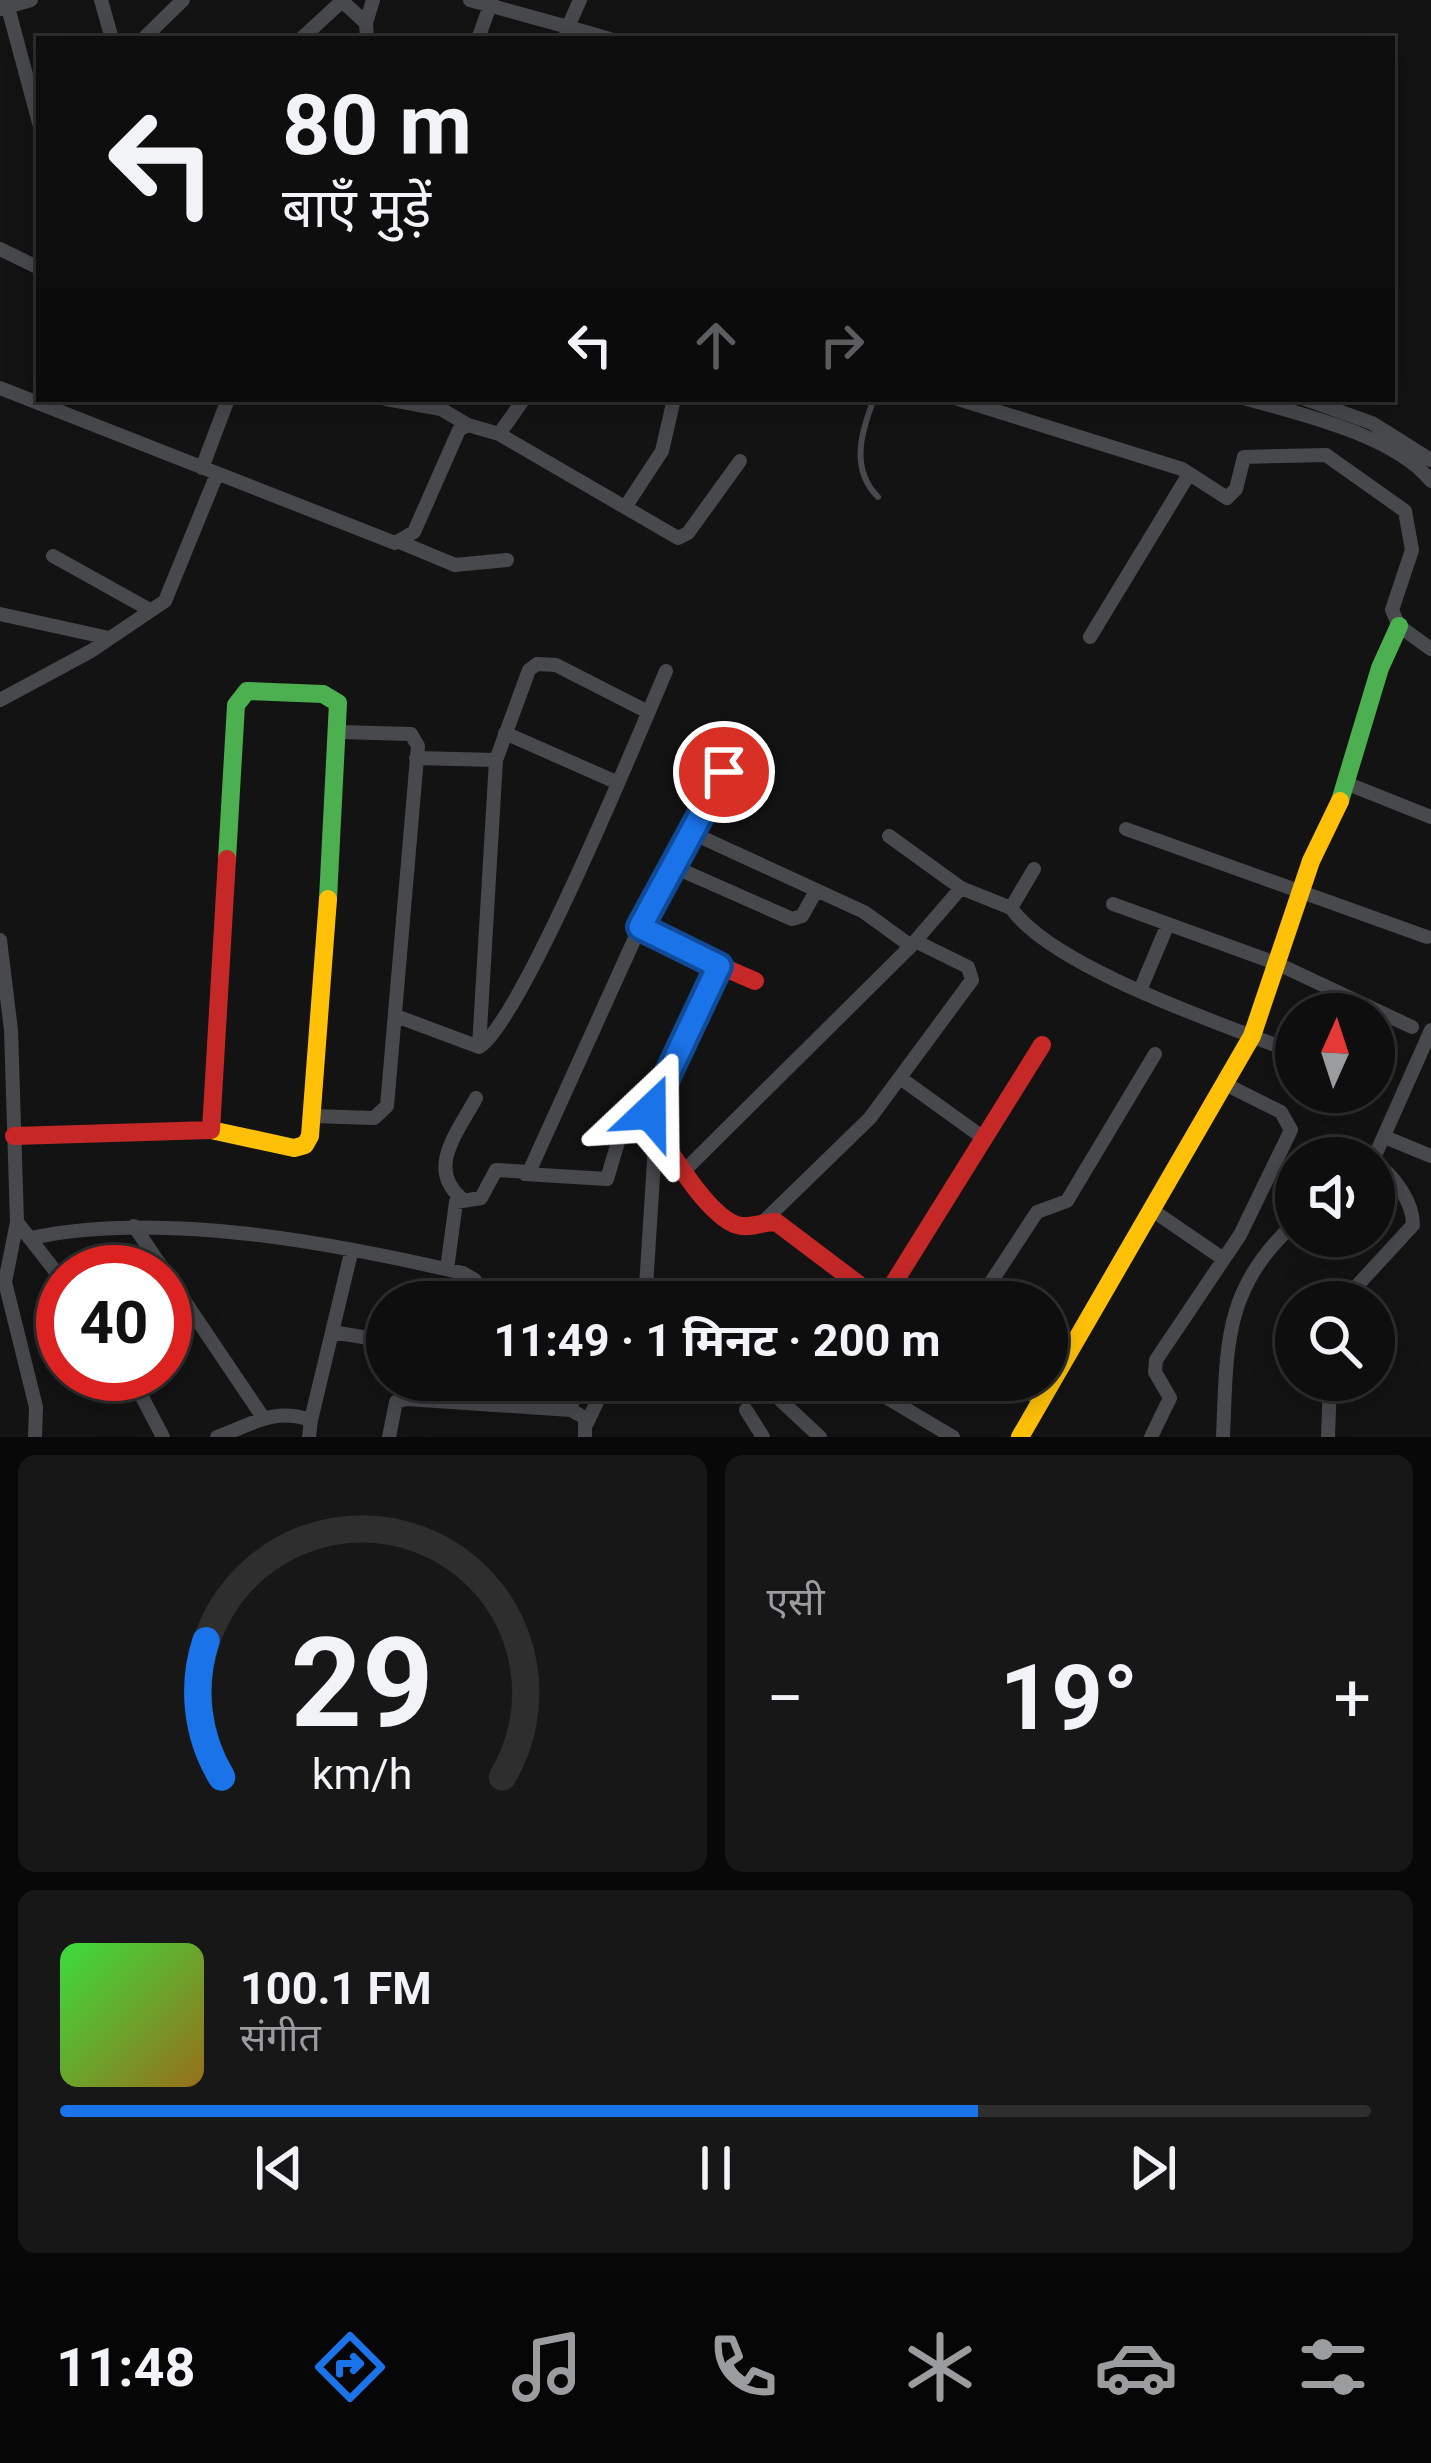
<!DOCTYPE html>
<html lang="hi">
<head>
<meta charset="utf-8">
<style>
	body { margin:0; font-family:Roboto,"Noto Sans Devanagari",sans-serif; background:#171718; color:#f1f3f6; height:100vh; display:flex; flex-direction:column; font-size:45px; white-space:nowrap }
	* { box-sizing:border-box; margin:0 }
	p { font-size:39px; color:#9b9c9e }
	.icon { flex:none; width:66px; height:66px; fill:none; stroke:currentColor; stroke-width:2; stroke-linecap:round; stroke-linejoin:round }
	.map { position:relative; height:1437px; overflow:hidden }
	.details { display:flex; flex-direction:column; gap:18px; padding:18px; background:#080808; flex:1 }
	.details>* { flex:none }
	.banner { position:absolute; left:36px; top:36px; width:1359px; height:366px; border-radius:0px; box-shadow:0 6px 30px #0003,0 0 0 3px #2e2e2f; background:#0e0e0f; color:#f1f3f6; overflow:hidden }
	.needle { width:78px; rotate:3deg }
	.buttons { position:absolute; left:1275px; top:993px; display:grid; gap:24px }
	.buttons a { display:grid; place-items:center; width:120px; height:120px; border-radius:50%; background:#0e0e0f; box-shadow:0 6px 30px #0003,0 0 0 3px #2e2e2f; font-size:60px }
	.speed { position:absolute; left:36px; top:1245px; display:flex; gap:24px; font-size:60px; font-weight:700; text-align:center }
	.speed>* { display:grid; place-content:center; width:156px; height:156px; border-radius:50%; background:#0e0e0f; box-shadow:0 6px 30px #0003,0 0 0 3px #2e2e2f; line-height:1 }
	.speed .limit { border:18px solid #d22; background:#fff; color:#111 }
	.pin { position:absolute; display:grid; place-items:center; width:102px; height:102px; color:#fff; margin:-51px; border:6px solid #fff; border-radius:50%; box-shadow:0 3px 12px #0007 }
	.me { position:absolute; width:132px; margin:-66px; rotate:23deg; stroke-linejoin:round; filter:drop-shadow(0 0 9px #0008) }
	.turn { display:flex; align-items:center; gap:42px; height:252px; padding:0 48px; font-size:54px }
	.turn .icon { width:156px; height:156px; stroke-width:2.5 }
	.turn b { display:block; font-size:84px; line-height:102px }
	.lanes { display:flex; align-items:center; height:114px; padding:0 48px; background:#0003; justify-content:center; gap:60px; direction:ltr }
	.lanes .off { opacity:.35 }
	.big { font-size:90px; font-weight:700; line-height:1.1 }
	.details .card { flex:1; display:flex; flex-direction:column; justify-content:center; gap:18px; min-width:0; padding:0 42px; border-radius:18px; background:#171718 }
	.details .dial { align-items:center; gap:0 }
	.dial svg { height:312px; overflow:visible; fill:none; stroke:#2e2e2f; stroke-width:7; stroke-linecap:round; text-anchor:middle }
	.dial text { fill:#f1f3f6; stroke:none }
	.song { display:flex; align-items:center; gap:36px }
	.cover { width:144px; height:144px; border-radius:18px; background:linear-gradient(135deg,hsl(120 70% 55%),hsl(40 70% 35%)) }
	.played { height:12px; border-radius:6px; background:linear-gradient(90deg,#1a73e8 70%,#2e2e2f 70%) }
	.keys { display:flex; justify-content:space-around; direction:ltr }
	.heat { display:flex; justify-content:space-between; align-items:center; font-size:66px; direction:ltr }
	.details .tiles { flex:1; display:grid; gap:18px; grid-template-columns:1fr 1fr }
	.card:last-child { grid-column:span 2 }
	.trip { position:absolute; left:366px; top:1281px; width:702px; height:120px; border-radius:60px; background:#0e0e0f; box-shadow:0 6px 30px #0003,0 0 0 3px #2e2e2f; font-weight:700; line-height:120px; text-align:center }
	.dock { display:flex; height:192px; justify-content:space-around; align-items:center; background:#060606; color:#9b9c9e }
	.dock .icon { width:84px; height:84px }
	.dock .selected { color:#1a73e8 }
	.dock b { font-size:54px; color:#f1f3f6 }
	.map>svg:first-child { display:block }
</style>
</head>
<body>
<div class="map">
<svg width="1431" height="1437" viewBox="0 0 1431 1437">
	<rect width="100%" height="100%" fill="#131314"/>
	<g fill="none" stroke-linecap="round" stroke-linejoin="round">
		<path stroke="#48494d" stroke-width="6" d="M874 399C861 432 850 469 878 497"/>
		<path stroke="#48494d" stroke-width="14" d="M6 0 39 123
			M101 0 112 39
			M341 0 366 23 367 39
			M470 0 568 27 580 0
			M0 9 31 0
			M366 23 373 0
			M143 39 183 0
			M301 39 342 1
			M478 39 492 0
			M565 39 568 27 610 39
			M0 249 39 268
			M0 388 395 543 414 532 459 430 468 425 499 434 524 399
			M386 399 441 409 468 425
			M958 399 1182 469 1227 498 1236 489 1244 457 1326 455 1405 511 1412 550 1392 610 1399 626 1431 649
			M1247 399C1301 414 1395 436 1431 481
			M1305 399 1372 423 1431 460
			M499 434 678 538 688 533 740 461
			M202 468 228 399
			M626 506 662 451 674 399
			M402 543 455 565 507 560
			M53 556 150 610
			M0 614 109 638
			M1090 637 1189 474
			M0 700 91 651 165 601 217 474
			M505 733 616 782
			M496 760 529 670 537 664 556 665 648 712
			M1348 784 1431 817
			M1126 829 1427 937
			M889 836 961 888
			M672 866 792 919 802 916 816 891
			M1113 904 1278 964 1412 1027
			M1011 908C1053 968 1225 1025 1296 1053
			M640 927 740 741
			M0 940 11 1030 17 1222 63 1281
			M911 946 961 888 1011 908 1034 869
			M1141 988 1168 924
			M396 1016 479 1047 496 760 416 758
			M479 1047C521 1022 639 734 666 671
			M903 1080 985 1139
			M1374 1084 1379 1086
			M312 1116 374 1118 387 1106 418 746 411 734 340 732
			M1387 1138 1431 1156
			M1374 1158 1431 1030
			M686 1169 911 946 864 912 692 833
			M525 1174 607 1179 618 1142
			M461 1198C426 1168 458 1132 476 1098
			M1152 1210 1222 1258
			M765 1220 870 1118 972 980 968 967 915 941
			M17 1222 5 1282 36 1407 35 1437
			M134 1226 262 1416
			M31 1238C161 1210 333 1243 463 1273L475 1280 479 1302
			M447 1269 456 1202 481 1198 496 1170 529 1172 640 927 719 966
			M645 1302 656 1130
			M978 1302 1037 1212 1067 1201 1155 1054
			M1342 1302 1413 1225C1413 1202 1393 1173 1374 1163
			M332 1332 387 1341
			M130 1374 163 1437
			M759 1380 820 1437
			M857 1380 953 1437
			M1008 1380 1042 1401
			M571 1410 576 1380
			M746 1410 763 1437
			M311 1420 351 1253
			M587 1423 605 1385 614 1380
			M217 1437C252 1425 272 1407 311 1420L309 1437
			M389 1437 396 1402 406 1399 571 1410 585 1418V1437
			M1151 1437 1170 1398 1155 1372 1156 1360 1240 1235 1291 1130 1281 1112 1225 1084
			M1223 1437C1227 1344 1223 1288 1296 1222
			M1328 1437 1330 1380"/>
		<path stroke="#4caf50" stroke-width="18" d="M1340 801 1380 668 1399 626
			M227 859 236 705 247 691 323 694 338 703 328 899"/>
		<path stroke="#ffc107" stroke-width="18" d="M211 1130 294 1148 305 1145 310 1136 328 899
			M1020 1437 1252 1036 1311 861 1340 801"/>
		<path stroke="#c62828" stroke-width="18" d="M755 981 718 965 655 1094 649 1119C667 1146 706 1215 737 1225 749 1229 763 1222 776 1222L882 1302 1042 1045
			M14 1136 211 1130 227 859"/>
	</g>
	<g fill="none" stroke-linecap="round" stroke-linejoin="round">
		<defs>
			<path id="route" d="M650 1112 719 966 640 927 724 772"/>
		</defs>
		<use href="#route" stroke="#114b97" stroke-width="30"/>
		<use href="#route" stroke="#1a73e8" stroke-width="21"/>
	</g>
</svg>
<div class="buttons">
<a><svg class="needle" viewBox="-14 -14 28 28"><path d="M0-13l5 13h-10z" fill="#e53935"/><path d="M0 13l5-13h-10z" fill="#9b9c9e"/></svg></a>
<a><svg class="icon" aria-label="sound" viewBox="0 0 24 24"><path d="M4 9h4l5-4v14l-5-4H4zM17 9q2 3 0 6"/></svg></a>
<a><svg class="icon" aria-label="search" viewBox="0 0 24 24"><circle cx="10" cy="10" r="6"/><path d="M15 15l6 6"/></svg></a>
</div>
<div class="speed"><div class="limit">40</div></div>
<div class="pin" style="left:724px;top:772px;background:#d93025"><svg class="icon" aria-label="arrive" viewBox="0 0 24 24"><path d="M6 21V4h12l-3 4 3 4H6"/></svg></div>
<svg class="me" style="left:650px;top:1112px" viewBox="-20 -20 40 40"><path d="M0-17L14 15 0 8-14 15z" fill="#1a73e8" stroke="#fff" stroke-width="4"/></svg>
<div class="trip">11:49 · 1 मिनट · 200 m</div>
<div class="banner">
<div class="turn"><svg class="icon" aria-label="left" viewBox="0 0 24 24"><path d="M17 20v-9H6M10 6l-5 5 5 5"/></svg><div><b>80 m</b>बाएँ मुड़ें</div></div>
<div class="lanes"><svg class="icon" aria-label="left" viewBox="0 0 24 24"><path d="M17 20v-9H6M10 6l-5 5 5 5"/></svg><svg class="icon off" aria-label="ahead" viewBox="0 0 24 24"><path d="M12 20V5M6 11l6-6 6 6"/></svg><svg class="icon off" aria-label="right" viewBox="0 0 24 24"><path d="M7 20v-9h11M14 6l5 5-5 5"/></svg></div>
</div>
</div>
<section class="details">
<div class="tiles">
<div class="card dial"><svg viewBox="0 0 100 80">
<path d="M14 69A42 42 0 1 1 86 69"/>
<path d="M14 69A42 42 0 0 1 10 34" stroke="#1a73e8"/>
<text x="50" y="56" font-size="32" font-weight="700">29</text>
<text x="50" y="72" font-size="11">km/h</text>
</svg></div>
<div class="card"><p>एसी</p>
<div class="heat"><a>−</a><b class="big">19°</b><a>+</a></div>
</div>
<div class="card">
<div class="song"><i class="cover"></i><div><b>100.1 FM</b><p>संगीत</p></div></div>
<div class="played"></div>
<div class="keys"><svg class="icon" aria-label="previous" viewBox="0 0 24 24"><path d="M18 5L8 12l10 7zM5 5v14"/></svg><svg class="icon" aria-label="pause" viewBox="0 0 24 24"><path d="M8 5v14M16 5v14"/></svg><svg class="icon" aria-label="next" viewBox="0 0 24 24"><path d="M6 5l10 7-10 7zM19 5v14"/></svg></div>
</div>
</div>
</section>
<nav class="dock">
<b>11:48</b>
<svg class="icon selected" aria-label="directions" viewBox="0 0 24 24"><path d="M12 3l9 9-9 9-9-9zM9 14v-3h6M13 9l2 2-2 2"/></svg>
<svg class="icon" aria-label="music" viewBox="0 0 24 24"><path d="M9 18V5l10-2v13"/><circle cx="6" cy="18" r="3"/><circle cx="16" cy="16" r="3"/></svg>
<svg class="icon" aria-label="phone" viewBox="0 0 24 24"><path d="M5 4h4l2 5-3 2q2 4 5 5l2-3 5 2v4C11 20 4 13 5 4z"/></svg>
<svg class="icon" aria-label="climate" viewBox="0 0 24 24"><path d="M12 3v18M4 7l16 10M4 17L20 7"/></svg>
<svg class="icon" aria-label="car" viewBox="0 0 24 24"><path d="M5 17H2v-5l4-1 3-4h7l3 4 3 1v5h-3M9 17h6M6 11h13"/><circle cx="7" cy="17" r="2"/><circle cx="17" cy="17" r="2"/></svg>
<svg class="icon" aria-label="filters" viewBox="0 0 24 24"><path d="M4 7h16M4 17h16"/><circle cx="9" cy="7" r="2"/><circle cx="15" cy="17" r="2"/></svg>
</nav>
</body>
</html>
